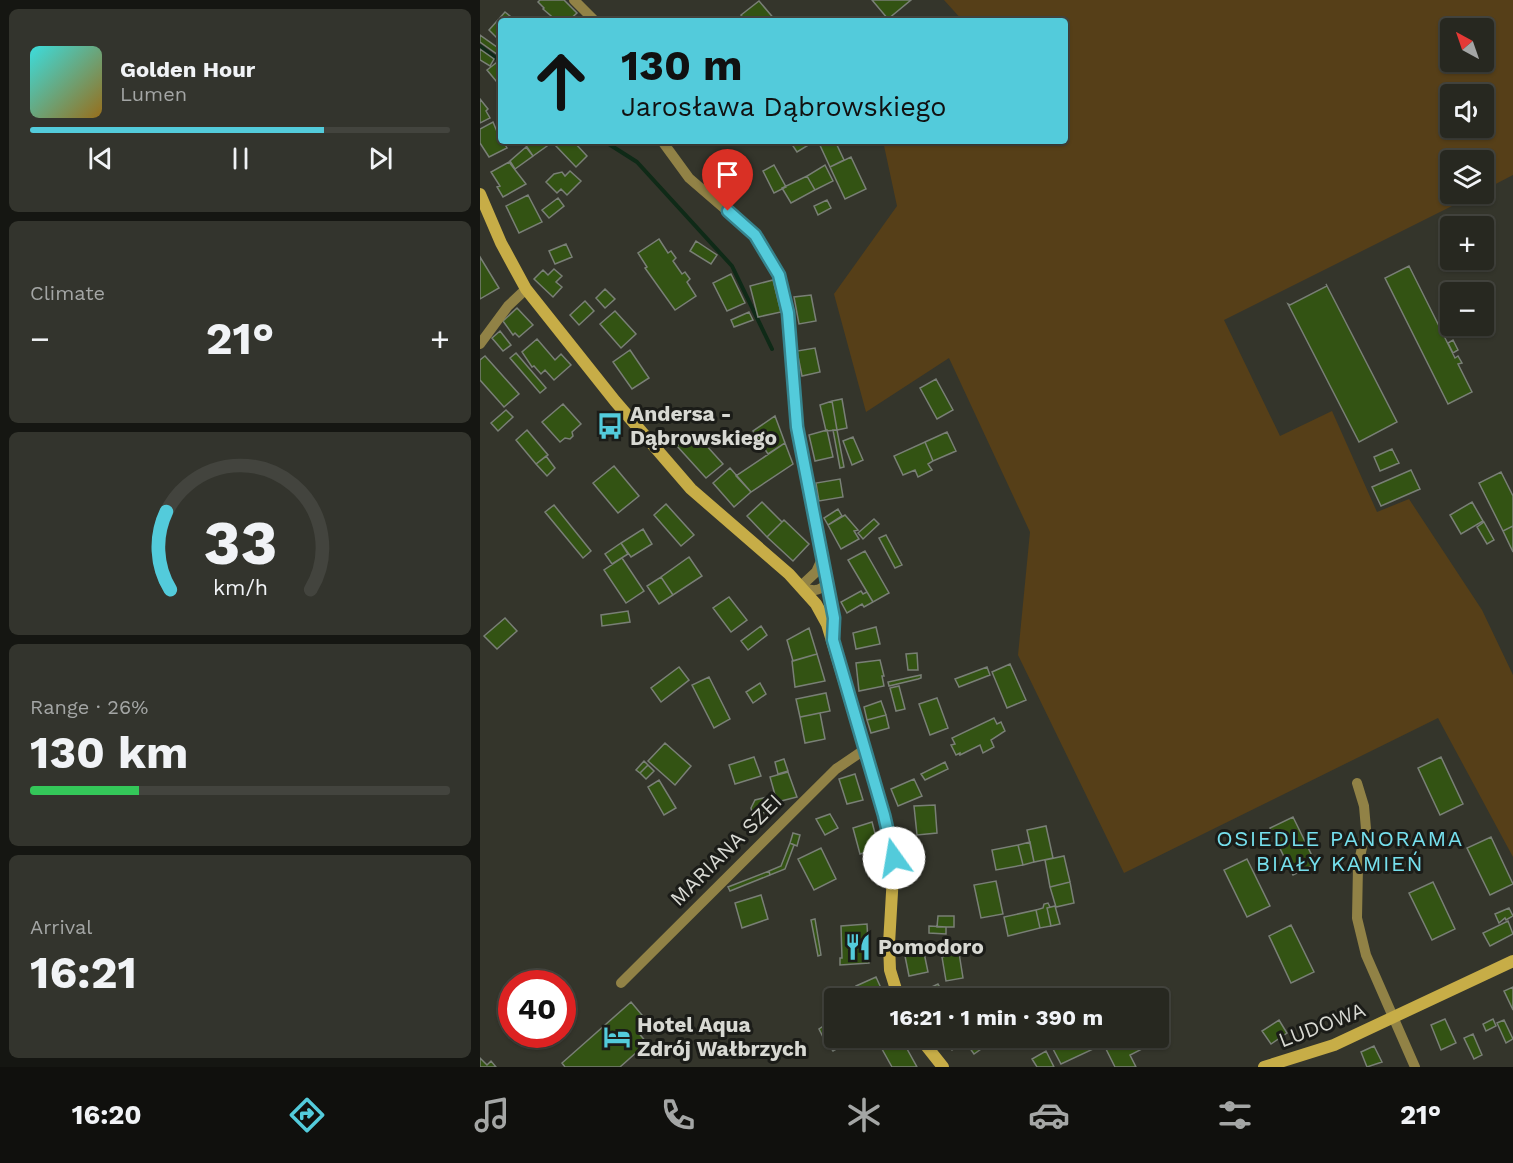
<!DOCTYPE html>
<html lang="en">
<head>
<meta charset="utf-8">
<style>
	body { margin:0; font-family:"Work Sans",sans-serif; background:#33342d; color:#f1f3f6; height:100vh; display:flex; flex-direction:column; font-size:22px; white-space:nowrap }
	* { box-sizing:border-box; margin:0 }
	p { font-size:20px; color:#a4a6a5 }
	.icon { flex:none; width:33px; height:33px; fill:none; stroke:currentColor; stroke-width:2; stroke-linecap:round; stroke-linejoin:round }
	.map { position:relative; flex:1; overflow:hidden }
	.drawer { display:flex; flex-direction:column; gap:9px; padding:9px; background:#151612; width:480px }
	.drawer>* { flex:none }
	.hud { position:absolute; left:18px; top:18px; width:570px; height:126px; border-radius:6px; box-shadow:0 2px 4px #0004,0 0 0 2px #43443e; background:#53cbdb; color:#111; overflow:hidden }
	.needle { width:39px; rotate:320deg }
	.controls { position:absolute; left:960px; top:18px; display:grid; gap:12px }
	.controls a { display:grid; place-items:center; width:54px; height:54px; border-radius:6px; background:#272820; box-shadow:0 2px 4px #0004,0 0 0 2px #43443e; font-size:30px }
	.speed { position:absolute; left:18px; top:970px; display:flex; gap:12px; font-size:30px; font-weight:700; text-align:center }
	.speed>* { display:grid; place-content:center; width:78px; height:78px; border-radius:50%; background:#272820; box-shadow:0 2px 4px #0004,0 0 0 2px #43443e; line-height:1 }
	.speed .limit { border:9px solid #d22; background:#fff; color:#111 }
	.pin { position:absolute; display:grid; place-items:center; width:51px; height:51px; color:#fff; margin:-62px -26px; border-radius:50% 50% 50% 0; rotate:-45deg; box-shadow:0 0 6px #0007 }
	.pin .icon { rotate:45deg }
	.me { position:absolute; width:66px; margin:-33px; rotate:347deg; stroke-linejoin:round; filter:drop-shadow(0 0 4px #0008) }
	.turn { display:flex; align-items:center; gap:21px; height:126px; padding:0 24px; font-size:27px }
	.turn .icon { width:78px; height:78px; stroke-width:2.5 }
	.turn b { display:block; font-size:42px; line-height:51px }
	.big { font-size:45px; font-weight:700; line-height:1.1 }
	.drawer .card { flex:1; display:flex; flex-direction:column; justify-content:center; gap:9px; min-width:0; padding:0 21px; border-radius:9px; background:#33342d }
	.drawer .dial { align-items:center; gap:0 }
	.dial svg { height:156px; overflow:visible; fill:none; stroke:#43443e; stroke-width:7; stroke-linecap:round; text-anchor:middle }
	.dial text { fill:#f1f3f6; stroke:none }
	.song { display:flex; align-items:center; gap:18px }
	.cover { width:72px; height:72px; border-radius:9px; background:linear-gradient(135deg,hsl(180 70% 55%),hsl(40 70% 35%)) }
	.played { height:6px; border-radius:3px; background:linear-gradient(90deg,#53cbdb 70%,#43443e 70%) }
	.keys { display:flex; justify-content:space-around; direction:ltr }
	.heat { display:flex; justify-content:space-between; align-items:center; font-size:33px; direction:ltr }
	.charge { height:9px; border-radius:4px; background:linear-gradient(90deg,#34c759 26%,#43443e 0) }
	.trip { position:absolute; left:344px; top:988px; width:345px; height:60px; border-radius:6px; background:#272820; box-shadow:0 2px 4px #0004,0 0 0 2px #43443e; font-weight:700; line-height:60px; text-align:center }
	.menu { display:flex; height:96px; justify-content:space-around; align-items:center; background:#10100d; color:#a4a6a5 }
	.menu .icon { width:42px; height:42px }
	.menu .selected { color:#53cbdb }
	.menu b { font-size:27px; color:#f1f3f6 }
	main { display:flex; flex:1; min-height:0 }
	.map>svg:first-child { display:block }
</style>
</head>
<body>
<main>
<section class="drawer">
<div class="card">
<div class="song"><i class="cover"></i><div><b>Golden Hour</b><p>Lumen</p></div></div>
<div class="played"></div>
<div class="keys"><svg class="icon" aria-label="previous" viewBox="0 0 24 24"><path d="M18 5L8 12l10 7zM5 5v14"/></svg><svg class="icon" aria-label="pause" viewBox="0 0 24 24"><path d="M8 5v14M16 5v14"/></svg><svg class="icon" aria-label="next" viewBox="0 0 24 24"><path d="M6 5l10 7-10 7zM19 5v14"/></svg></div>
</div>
<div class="card"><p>Climate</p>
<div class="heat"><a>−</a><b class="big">21°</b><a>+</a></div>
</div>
<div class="card dial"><svg viewBox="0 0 100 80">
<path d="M14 69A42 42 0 1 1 86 69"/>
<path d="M14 69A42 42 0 0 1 12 29" stroke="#53cbdb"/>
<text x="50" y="56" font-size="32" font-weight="700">33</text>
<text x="50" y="72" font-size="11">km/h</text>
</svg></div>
<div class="card"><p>Range · 26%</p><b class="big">130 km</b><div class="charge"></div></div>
<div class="card"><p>Arrival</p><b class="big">16:21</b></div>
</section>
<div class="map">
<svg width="1033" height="1067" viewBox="0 0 1033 1067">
	<rect width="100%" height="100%" fill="#34352b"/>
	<path fill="#563f18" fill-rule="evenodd" d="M464 0H1033V175L1004 190V160H970V194H996L744 320 800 436 852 411 897 512 929 499 1002 610 1033 675V857L958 718 644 873 538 655 550 532 469 358 386 412 354 294 417 206 403 141H585V21H483ZM970 28H1004V62H970ZM970 94H1004V128H970Z"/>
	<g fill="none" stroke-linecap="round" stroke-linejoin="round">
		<path stroke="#0f2a17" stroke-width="4" d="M0 46 21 62
			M124 141 157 162 252 266 292 349"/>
	</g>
	<path fill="#335313" stroke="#797f76" stroke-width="1.5" d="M60 0H84L97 13 88 21H77L63 9 64 8 58 2Z
		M392 0H431L408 19Z
		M279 1 296 21H266L261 15Z
		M25 12 36 21H21V42L9 30Z
		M0 35 21 50V57L0 42Z
		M0 49 14 59 10 66 0 60Z
		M16 63 21 68V87L7 70Z
		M0 99 8 109 6 111 10 118 0 123Z
		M13 122 21 141H23L27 148 9 157 0 143V129Z
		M49 141H74L53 156 45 144Z
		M82 141H93L107 156 96 167 76 146Z
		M314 141H335L317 152 311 143Z
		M338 141H355L364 160 350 167Z
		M46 147 53 156 35 169 30 161Z
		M371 157 386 189 365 199 350 167Z
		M29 162 46 184 23 197 17 187 20 186 11 172Z
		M294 165 306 187 294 193 283 171Z
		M345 165 353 181 335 190 327 176Z
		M90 171 101 181 87 195 81 189 77 193 66 182 74 174 82 172 85 176Z
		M327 176 335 190 311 203 302 188Z
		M48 195 62 222 39 233 26 206Z
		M78 198 84 206 69 218 62 210Z
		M347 200 351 208 338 215 334 206Z
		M179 239 188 253 191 251 196 258 193 261 202 274 205 272 210 279 207 282 216 296 195 310 165 268 167 267 158 253Z
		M216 241 237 255 231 264 210 251Z
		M86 244 92 257 75 264 69 251Z
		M0 257 19 288 0 299Z
		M929 266 975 358 978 356 982 363 978 364 992 392 968 404 905 278Z
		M74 269 82 276 76 282 82 287 73 297 54 279 63 270 68 275Z
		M251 274 265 303 247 311 233 283Z
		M293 280 301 312 278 317 270 286Z
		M846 284 917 422 879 442 808 304 810 305 847 286Z
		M125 289 135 299 125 308 116 298Z
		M331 295 336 321 319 324 314 297Z
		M105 301 114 311 99 325 90 315Z
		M37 308 53 325 39 337 35 333 33 335 23 321Z
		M135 311 156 334 141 348 120 324Z
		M269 312 273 320 254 327 251 320Z
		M20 331 31 345 23 351 12 338Z
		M57 339 75 360 81 354 91 365 74 380 65 370 61 374 54 366 52 367 42 352Z
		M973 340 978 350 973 353 968 343Z
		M335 348 340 372 322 376 317 351Z
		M150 350 169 378 152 389 133 362Z
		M36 353 66 388 60 393 30 358Z
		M5 356 39 394 24 407 0 380V360Z
		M456 379 473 410 457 419 440 388Z
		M362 399 367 428 357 430 352 401Z
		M352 401 357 430 346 431 340 405Z
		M83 404 101 424 92 432 93 436 90 439 85 438 80 442 62 422Z
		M26 410 33 417 18 431 11 423Z
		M295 416 305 443 288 454 273 431Z
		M47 430 68 455 56 464 36 440Z
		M347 430 353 457 335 461 329 435Z
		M353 430H357L364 467 360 468Z
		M214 432 227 443 225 444 243 464 226 478 197 446Z
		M467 432 476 451 453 461 445 442Z
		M373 437 383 460 372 465 363 441Z
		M445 442 453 461 448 464 452 470 438 477 435 470 423 475 414 456Z
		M305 443 313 464 271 492 256 476Z
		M912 449 919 463 900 471 894 457Z
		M66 456 75 468 67 476 56 464Z
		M134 466 159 496 138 513 113 483Z
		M250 468 271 492 254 507 233 483Z
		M931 470 940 489 901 506 892 487Z
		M1021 472 1033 496V526L1023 531 999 483Z
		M360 479 363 497 339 501 336 483Z
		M282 502 302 522 287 537 267 516Z
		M992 502 1003 521 981 534 970 515Z
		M186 504 214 535 201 546 174 515Z
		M74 505 111 551 103 558 65 512Z
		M358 509 362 516 348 525 344 518Z
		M365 515 378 530 374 531 379 539 361 549 348 525Z
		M394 519 399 524 383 539 378 533Z
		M304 520 329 544 313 561 287 537Z
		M1004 522 1014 540 1007 544 997 527Z
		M1033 526V552L1023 531Z
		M163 529 172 544 151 557 141 543Z
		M406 535 422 565 415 568 399 538Z
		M141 543 148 554 132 564 125 554Z
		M385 551 409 593 393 602 368 560Z
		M209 557 222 576 193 595 181 577Z
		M142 558 164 591 146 603 124 570Z
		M181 577 193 595 179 604 167 586Z
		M381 591 383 594 387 592 393 602 384 607 382 604 367 613 361 602Z
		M249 597 267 620 251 632 233 608Z
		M148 611 150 622 122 626 121 615Z
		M25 618 37 631 17 649 4 636Z
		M281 626 287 635 268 650 261 641Z
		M396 627 400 644 376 649 373 633Z
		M329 628 337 654 313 661 307 640Z
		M437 653 438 670H428L426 654Z
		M337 654 345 681 315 687 312 661Z
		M400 660 404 676H402L404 686 379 691 376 663Z
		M530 664 546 700 527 708 512 672Z
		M199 667 209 680 181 702 171 688Z
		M507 667 510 675 479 687 475 679Z
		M441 675V678L438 679 409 686 408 682Z
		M229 677 250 719 234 728 212 685Z
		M280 683 286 694 273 703 266 692Z
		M419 686 425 709 416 711 410 688Z
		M346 693 350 711 320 717 316 699Z
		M457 698 468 728 450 735 439 704Z
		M401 701 406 715 387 720 384 707Z
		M340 713 345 739 325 743 320 717Z
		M406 715 409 728 391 733 387 720Z
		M514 718 517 724 521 722 525 731 511 740 514 747 503 753 500 745 480 755V753L476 755 471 745 475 744 472 738Z
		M185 743 211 766 195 785 168 761Z
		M274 757 281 776 255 784 249 765Z
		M961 757 983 804 960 815 938 768Z
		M304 759 308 771 298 774 295 762Z
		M164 761 168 765 160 773 156 770Z
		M465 762 468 769 445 780 441 774Z
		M168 765 174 771 166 779 160 773Z
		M308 772 317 797 297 802 290 777Z
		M375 774 383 800 367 804 359 779Z
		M434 779 442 796 418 806 411 789Z
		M179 780 196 808 184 815 168 787Z
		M295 795 299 808 273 816 271 808 275 800Z
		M455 805 457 833 437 835 434 806Z
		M350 814 358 828 345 835 336 819Z
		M813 817 836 864 813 875 790 828Z
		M392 822 399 848 380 854 373 828Z
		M566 826 573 858 554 862 547 830Z
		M313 833 320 835 317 846 310 843Z
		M1011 837 1033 884 1010 895 987 848Z
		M550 842 554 862 543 865 538 845Z
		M310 843 314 845 305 869 290 875 289 871 301 866Z
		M538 845 543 865 516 870 512 850Z
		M341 848 356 879 334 890 318 859Z
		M584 856 590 882 570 887 565 860Z
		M767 859 790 906 767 917 744 870Z
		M289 871 290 875 250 891 248 887Z
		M516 881 523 914 501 918 494 885Z
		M590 882 594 903 576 907 570 887Z
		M953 882 975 929 952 940 929 893Z
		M281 895 288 919 262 928 255 903Z
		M568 903 570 907 567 908 571 926 560 928 556 910 563 908 564 904Z
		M575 906 580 924 571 926 567 908Z
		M1029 908 1033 916 1026 920 1025 918 1019 923 1015 914Z
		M556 910 560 928 528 936 524 917Z
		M458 916H474V927H457Z
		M335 919 341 955 338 956 331 920Z
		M1028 921 1033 934 1010 946 1003 933Z
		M387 924 389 963 360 965V958H362L361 926Z
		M811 925 834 972 811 983 789 936Z
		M449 926 466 927V934L449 933Z
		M442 943 448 972 429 976 423 946Z
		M479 953 483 978 466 981 462 957Z
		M396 977 401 988 380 996 376 986Z
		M458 984 466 998 438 999 443 991Z
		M1033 987V1010L1024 991Z
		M401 988 406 999H387L385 994Z
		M151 1002 167 1021 157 1031 167 1043 140 1067H85L82 1063Z
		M354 1019V1038H368L370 1041 353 1051 348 1044 347 1045 339 1029Z
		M965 1019 976 1043 961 1050 951 1025Z
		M1013 1019 1016 1026 1006 1031 1003 1024Z
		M799 1020 807 1033 791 1044 782 1031Z
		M1024 1020 1033 1039 1026 1043 1017 1023Z
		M993 1034 1002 1055 994 1059 984 1038Z
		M421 1038 437 1067H412L402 1049Z
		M464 1038H487L488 1040 472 1050Z
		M502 1038H508L511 1042 494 1054 489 1047Z
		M592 1038H621L624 1044 581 1064 572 1047Z
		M623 1038H664L668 1046 650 1055 656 1067H635L621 1039Z
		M894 1046 902 1062 887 1067 881 1052Z
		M566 1051 574 1067H557L552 1059Z
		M0 1058 7 1065 11 1061 16 1067H0Z"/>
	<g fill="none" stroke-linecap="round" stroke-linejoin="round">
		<path stroke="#918246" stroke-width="10" d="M94 0 115 21
			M182 141 209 178 275 235 299 275 308 313 317 427 354 618 353 639
			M0 344 28 306 46 289
			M320 587 336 572 341 561
			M320 587C333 591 338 593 348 582
			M877 783 884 806 886 829 878 866 877 918 886 955 935 1067
			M141 983 356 769 384 750"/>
		<path stroke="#c7ad47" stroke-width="12" d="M0 194 21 243 46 289 135 401 211 489 309 574 336 604 347 624 404 815 414 858 409 944 410 970 419 999
			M440 1038 463 1067
			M784 1067 854 1045 1033 961"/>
	</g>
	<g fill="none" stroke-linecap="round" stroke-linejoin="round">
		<defs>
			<path id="route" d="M248 211 275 235 299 275 308 313 317 427 354 618 353 640 404 815 414 858"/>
		</defs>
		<use href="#route" stroke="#36848e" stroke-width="15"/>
		<use href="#route" stroke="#53cbdb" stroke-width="10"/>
	</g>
	<defs>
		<symbol id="bus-bare" viewBox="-9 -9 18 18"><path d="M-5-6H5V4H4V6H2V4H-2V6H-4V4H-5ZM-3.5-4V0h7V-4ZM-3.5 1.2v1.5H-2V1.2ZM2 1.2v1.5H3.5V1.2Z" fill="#53cbdb" stroke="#1b1c18" stroke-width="2.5" paint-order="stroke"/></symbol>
		<symbol id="restaurant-bare" viewBox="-9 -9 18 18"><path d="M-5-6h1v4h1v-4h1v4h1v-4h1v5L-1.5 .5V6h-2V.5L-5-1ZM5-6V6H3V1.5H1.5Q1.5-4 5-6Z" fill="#53cbdb" stroke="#1b1c18" stroke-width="2.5" paint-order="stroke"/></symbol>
		<symbol id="hotel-bare" viewBox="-9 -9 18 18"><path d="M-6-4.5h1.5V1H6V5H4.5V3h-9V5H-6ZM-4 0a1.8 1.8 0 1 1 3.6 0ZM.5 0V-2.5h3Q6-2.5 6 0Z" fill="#53cbdb" stroke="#1b1c18" stroke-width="2.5" paint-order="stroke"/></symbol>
	</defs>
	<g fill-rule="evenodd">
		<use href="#bus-bare" x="111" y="407" width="38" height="38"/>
		<use href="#restaurant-bare" x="359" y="928" width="38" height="38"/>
		<use href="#hotel-bare" x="118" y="1018" width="38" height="38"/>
	</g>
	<g text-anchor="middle" stroke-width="6" stroke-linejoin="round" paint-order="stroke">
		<g font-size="21" font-weight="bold" fill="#d8d9d3" stroke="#1b1c18" text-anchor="start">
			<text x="150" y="421">Andersa -<tspan x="150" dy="24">Dąbrowskiego</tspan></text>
			<text x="398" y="954">Pomodoro</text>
			<text x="157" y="1032">Hotel Aqua<tspan x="157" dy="24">Zdrój Wałbrzych</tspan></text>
		</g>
		<g font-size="21" fill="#d8d9d3" stroke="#1b1c18">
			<text transform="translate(246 850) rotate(-45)" y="7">MARIANA SZEI</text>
			<text transform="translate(842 1025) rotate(-21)" y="7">LUDOWA</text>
		</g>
		<g font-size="22" letter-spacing="1.5" fill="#76e0ee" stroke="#1b1c18">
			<text x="860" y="846">OSIEDLE PANORAMA<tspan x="860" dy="25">BIAŁY KAMIEŃ</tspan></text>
		</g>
	</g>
</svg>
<div class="controls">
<a><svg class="needle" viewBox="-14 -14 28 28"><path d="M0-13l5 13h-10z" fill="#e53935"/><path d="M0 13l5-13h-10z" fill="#a4a6a5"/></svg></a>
<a><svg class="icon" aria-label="sound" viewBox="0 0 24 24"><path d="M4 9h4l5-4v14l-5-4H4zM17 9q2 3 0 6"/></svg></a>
<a><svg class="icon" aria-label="layers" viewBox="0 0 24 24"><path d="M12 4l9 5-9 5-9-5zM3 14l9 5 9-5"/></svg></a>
<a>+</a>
<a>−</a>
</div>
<div class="speed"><div class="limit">40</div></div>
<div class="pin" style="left:248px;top:211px;background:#d93025"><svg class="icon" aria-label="arrive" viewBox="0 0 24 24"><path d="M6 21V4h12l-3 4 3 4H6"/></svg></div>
<svg class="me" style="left:414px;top:858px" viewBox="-20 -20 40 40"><circle r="19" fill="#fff"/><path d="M0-13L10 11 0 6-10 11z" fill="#53cbdb"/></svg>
<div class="trip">16:21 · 1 min · 390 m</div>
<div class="hud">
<div class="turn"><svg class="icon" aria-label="ahead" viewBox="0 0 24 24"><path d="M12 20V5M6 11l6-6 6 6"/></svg><div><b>130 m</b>Jarosława Dąbrowskiego</div></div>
</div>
</div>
</main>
<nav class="menu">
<b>16:20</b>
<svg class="icon selected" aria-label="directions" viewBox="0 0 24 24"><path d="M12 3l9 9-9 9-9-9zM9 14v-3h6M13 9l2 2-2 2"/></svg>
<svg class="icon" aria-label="music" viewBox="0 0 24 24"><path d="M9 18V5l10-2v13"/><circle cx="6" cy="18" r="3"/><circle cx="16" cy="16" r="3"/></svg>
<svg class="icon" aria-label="phone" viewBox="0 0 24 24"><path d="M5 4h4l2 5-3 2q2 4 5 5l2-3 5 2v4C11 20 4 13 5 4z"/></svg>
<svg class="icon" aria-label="climate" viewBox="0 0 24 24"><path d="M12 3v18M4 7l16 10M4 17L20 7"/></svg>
<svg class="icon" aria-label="car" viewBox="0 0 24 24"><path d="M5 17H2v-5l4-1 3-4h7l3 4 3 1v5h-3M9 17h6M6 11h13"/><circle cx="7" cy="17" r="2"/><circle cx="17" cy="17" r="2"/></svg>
<svg class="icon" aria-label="filters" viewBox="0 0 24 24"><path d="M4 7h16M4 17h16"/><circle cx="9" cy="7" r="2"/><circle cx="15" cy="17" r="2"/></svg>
<b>21°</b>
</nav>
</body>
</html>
